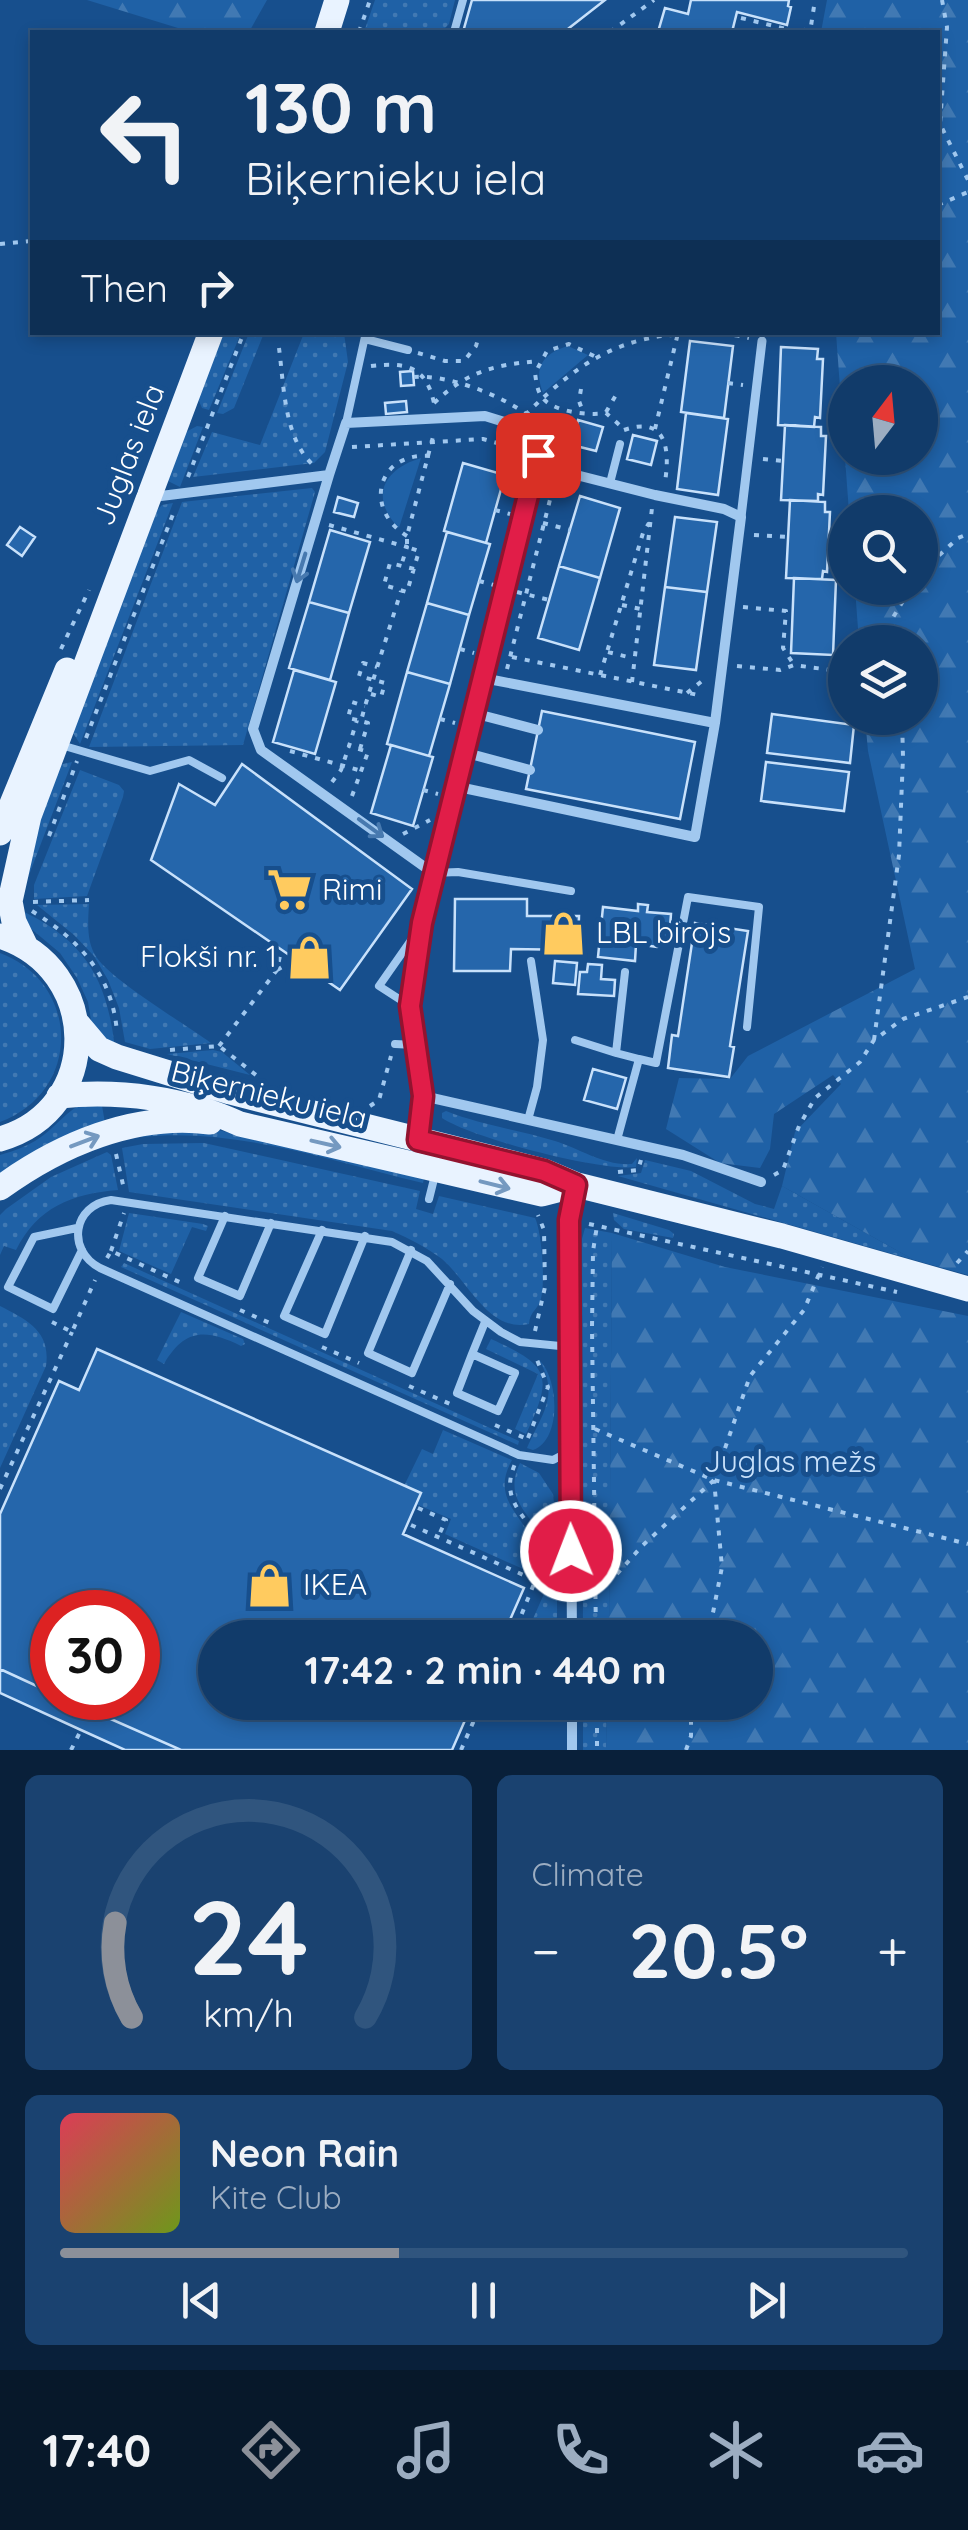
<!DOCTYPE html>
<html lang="en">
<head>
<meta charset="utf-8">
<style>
	body { margin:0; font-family:Quicksand,sans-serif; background:#1a4270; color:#f1f3f6; height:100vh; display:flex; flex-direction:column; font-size:38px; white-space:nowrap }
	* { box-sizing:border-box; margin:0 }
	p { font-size:32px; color:#9cadc1 }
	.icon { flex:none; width:55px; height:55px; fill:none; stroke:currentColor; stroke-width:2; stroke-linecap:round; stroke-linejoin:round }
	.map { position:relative; height:1750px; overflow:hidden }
	.details { display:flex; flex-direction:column; gap:25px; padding:25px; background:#09203a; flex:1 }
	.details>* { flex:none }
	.banner { position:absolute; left:30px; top:30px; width:910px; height:305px; border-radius:0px; box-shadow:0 5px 15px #0003,0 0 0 2px #30557e; background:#113b6a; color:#f1f3f6; overflow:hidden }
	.needle { width:65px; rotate:16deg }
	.buttons { position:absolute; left:828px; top:365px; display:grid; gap:20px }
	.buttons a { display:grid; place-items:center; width:110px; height:110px; border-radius:50%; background:#113b6a; box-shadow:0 5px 15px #0003,0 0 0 2px #30557e; font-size:50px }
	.speed { position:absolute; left:30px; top:1590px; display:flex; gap:20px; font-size:50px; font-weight:700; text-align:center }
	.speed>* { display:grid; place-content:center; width:130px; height:130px; border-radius:50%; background:#113b6a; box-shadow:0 5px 15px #0003,0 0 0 2px #30557e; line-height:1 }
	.speed .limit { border:15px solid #d22; background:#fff; color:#111 }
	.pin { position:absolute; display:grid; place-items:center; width:85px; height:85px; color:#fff; margin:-42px; border-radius:20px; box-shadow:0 5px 15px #0006 }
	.me { position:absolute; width:110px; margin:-55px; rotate:359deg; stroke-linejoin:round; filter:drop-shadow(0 0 8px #0008) }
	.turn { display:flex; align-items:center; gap:35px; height:210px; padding:0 50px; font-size:45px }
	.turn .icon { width:130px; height:130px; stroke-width:2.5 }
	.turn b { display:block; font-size:70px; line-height:85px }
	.then { display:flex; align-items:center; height:95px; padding:0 50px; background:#0003; gap:20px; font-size:38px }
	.big { font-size:75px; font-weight:700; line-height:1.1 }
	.details .card { flex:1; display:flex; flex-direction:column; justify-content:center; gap:15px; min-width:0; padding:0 35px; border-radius:15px; background:#1a4270 }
	.details .dial { align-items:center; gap:0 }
	.dial svg { height:260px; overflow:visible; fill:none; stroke:#30557e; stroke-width:7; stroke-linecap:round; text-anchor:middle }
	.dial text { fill:#f1f3f6; stroke:none }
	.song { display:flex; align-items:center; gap:30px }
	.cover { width:120px; height:120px; border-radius:15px; background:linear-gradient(135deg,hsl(350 70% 55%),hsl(80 70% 35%)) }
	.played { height:10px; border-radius:5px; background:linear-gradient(90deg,#8c9099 40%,#30557e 40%) }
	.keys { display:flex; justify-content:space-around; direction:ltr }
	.heat { display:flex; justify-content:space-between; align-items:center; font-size:55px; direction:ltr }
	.details .tiles { flex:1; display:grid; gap:25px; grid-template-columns:1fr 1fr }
	.card:last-child { grid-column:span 2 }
	.trip { position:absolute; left:198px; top:1620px; width:575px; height:100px; border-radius:50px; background:#113b6a; box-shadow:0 5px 15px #0003,0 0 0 2px #30557e; font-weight:700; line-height:100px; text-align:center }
	.dock { display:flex; height:160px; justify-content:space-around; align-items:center; background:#07182a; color:#9cadc1 }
	.dock .icon { width:70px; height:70px }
	.dock .current { color:#8c9099 }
	.dock b { font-size:45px; color:#f1f3f6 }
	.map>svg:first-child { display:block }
</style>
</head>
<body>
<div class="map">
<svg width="968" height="1750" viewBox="0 0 968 1750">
	<defs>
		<pattern id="grass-dots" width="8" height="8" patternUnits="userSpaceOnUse" patternTransform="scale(2.5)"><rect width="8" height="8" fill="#1f61a6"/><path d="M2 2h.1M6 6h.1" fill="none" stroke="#4179b3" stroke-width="1.8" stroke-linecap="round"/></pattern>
		<pattern id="forest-firs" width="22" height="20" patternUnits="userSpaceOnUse" patternTransform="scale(2.5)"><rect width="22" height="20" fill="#1f61a6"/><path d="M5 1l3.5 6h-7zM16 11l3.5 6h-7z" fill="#4179b3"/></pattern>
	</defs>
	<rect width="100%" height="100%" fill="#174f8d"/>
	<path fill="url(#grass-dots)" d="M375 0H455L449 24 441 32H364Z
		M224 333H241L209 410 202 408 198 399Z
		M249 333H264L234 408 223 414 217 413Z
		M304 333H344L348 362 325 452 314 463 193 477 212 432 260 445Z
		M197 426 203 427 180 487 168 481 186 432Z
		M312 488 315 492 243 745 89 747 182 502Z
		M173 503 80 744 73 733 155 512 162 505Z
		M72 762 21 896 18 886 58 765Z
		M80 770 119 785 124 791 123 797 87 896 34 899V885Z
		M89 904C88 921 86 943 97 958 113 981 185 1024 211 1043L150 1049 125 1042 119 1008 108 980 94 956 74 935 37 905Z
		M18 909C85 940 107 978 115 1049L92 1026 88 1002 77 978 60 953 23 922Z
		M0 953C81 983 82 1092 0 1122Z
		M213 1050 222 1052 250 1075 167 1054Z
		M101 1100 105 1123 0 1177V1155C15 1151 33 1144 45 1134 65 1118 74 1101 101 1100Z
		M446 1111C481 1125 519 1130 555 1141 581 1149 604 1166 632 1164L637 1158 636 1167C602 1172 472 1138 442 1118V1113Z
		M218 1130 424 1178 423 1183C331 1161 236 1127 141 1137L139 1132Z
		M204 1143 420 1191 416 1209 433 1214 439 1196 535 1218C542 1232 546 1286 540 1302 535 1312 530 1312 529 1324 489 1333 468 1281 442 1259 426 1247 410 1239 392 1231L129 1192 122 1148 143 1144Z
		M107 1152 111 1155 118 1190C71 1194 38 1207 16 1250L4 1246 0 1255V1215L6 1209 51 1177Z
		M645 1160 691 1171 755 1204 774 1209 782 1186 914 1260 618 1176 641 1173Z
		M129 1213 203 1224 208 1226 206 1231 192 1227 171 1274 119 1251Z
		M613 1213 669 1230 674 1234 673 1238 624 1229 614 1220Z
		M585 1228 612 1233 609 1637 583 1638 582 1239Z
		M124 1263 519 1441 518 1445 121 1267Z
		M0 1306C27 1320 51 1331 46 1366L0 1468Z
		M181 1312 243 1339 245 1344 241 1346C206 1329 185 1328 164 1364L157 1360Z
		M491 1339C551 1366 553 1376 526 1434L515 1429 538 1374 486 1349Z
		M539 1360C559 1378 562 1440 533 1450L527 1448C542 1414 560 1395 539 1360Z
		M443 1430 512 1460C483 1511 550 1523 532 1573L445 1534 451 1519 416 1504 404 1486 422 1449 433 1454Z
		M520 1463 539 1473 553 1494 563 1585 542 1577C559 1518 496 1514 520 1463Z
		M547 1587 557 1591V1637H525Z
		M583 1703H607L606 1750H583Z"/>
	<path fill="url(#forest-firs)" d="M87 0H267L249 32H191Z
		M827 0H968V1275L914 1260 782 1186 795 1132 841 1084 833 1075 774 1114 770 1149 760 1168 720 1163 666 1129 679 1078 730 1079 748 1056 915 969 868 751 865 718H920V642H859L855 588H920V512H849L845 458H920V382H845V456L836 333 938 332V32H821Z
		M612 1233 725 1267 968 1316V1750H606L607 1703 755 1702V1638L609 1637Z"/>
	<path fill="#1f61a6" d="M568 346 588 355 543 393C533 368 543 353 568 346Z
		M421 458 399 528C369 498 383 469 421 458Z"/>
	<path fill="#2566ab" stroke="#c8e1fb" stroke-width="2.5" d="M472 0H605L564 32H463Z
		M691 0H789L788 6 791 7 787 25 737 12 732 32H658L665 8 688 14Z
		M690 341 733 346 724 418 681 412Z
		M781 347 818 349 817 359H823L820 418 815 417 814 427 778 425Z
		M413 371 414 385 401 386 400 372Z
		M406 401 407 412 386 414 385 403Z
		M686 413 728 419 718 495 677 489Z
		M578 420 603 427 596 451 572 445Z
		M785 425 821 427V436H826L823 495 818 494V501L781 500Z
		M633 435 657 441 651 465 627 459Z
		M463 463 505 475 486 543 444 531Z
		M580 496 620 508 600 578 559 566Z
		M338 497 358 503 354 517 334 512Z
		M790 500 825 502V512H830L827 572 823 571 822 579 786 578Z
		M675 517 717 522 707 592 665 587Z
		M20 527 35 537 22 556 7 545Z
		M330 530 370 542 349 613 309 602Z
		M447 532 490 544 469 615 427 603Z
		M559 566 600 578 579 650 538 638Z
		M794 578 836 580 833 655 791 653Z
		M665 587 707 592 696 670 654 665Z
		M309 602 349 613 330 680 289 668Z
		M427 603 469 615 450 684 407 672Z
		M294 670 336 682 315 754 273 742Z
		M407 672 450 684 429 756 387 744Z
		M542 711 695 742 680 819 526 789Z
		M772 714 854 725 850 763 767 753Z
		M391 745 433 757 413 826 371 813Z
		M766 762 849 772 844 811 761 801Z
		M242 764 412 889 340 990 151 860 179 784 215 805Z
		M455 899H527V916H579L578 950 511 949 510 971H454Z
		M638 904 648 905 647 912 671 914 669 940 657 947 636 944 635 961 598 957 603 907 638 911Z
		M695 923 748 931 730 1046 734 1047 729 1077 668 1068 672 1035 678 1036Z
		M555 961 577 963 575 985 553 983Z
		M588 964 602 965 601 979 615 980 614 996 578 994 580 972H587Z
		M593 1069 626 1078 617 1109 584 1100Z
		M97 1349 421 1493 403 1534 524 1588 502 1638H215V1702H473L452 1750H181L63 1698H138V1612H52V1693L0 1669V1514L59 1381 79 1390Z
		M0 1669 52 1693V1698H63L181 1750H125L81 1730 0 1693Z"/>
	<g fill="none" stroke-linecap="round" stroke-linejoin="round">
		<path stroke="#a1c8ef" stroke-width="4" stroke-dasharray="5 8" stroke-linecap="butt" d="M942 0 947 27 940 124 968 180
			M741 18 799 32
			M359 32 370 0
			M610 32 654 0
			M801 32 811 26 815 0
			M938 205 968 192
			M0 244 32 241
			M279 348C284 386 284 437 312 464
			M418 353 445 361H464L476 346 480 332
			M594 356 569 344 547 351 535 373C536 380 537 391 542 397 552 412 590 416 606 413L624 429
			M371 366C406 362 426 366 434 403
			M414 377C446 374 501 395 526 414
			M728 383 743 385
			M581 389 579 401 583 412
			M434 403C468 371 493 365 539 361
			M606 412 616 395
			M525 415C580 361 623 332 703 334 719 334 734 334 749 338
			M655 429 678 333
			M624 430C667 415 670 450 665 482
			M352 447 483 439 521 450
			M763 459 783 461
			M188 477 244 332
			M495 510 510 514
			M543 523 570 530
			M329 525 407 547 401 566
			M754 535 788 537
			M407 536C363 509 377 452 430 456
			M414 569 390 563 384 585 407 592 419 551 407 547V536L434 433
			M920 573 958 538 968 534
			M479 581 494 585
			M517 592 549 600
			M622 605 641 609
			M743 607 786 611 783 648 794 665
			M894 642 892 619 911 588
			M61 649 89 590
			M460 649 474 653
			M608 652 632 658
			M512 657 703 696
			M737 666 780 670 794 665 845 672
			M507 669 554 484
			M600 675 643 533 649 523
			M632 682 652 508
			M687 693 707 677
			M371 694 381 697 385 683 359 676 363 663 377 667
			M440 719 455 723
			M357 720 348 718 352 702 365 706
			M86 738 175 509
			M360 749 368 723 361 721 365 706 401 591
			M290 751 362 771
			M332 782 341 770 349 746
			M423 790 438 794
			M352 796 368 752 349 746 357 720
			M403 834 430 820
			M49 836 77 761
			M33 902 89 900
			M32 911C79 940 112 974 117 1032
			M277 970 294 960
			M874 1040 899 855 903 757 902 718
			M219 1046 277 970 281 951
			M170 1050 219 1046 256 1075
			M370 1106 379 1100 391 1056
			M116 1154 124 1189
			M618 1172 638 1170 641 1160
			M774 1175 783 1170 799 1126 815 1098 860 1062 874 1040 903 1019 968 997
			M589 1224 897 1292
			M111 1251 124 1213
			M107 1258 111 1251 186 1285
			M957 1263 968 1251
			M240 1310 272 1324
			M52 1322 72 1332 95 1280
			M535 1331 545 1287 544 1230 538 1215
			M322 1347 359 1363
			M409 1386 450 1404
			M495 1425 527 1439
			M595 1429 714 1480 968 1544
			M528 1438 548 1387 535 1355
			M0 1489 72 1332
			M418 1508 446 1520 438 1537
			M411 1525 537 1581
			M617 1574 642 1546 714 1480 750 1376 804 1310 822 1267
			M512 1638 542 1564C542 1518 495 1510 515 1464
			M596 1638 592 1328 593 1251 597 1226
			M708 1638 722 1567 714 1480
			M597 1702V1750
			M71 1750 81 1730
			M461 1750 482 1702
			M686 1750 691 1736V1702"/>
		<path stroke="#a1c8ef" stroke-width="8" d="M454 32 463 0
			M365 339 408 350
			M346 423 366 332
			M610 483 620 444
			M61 745 150 771 189 760 222 778
			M433 873 458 872 571 891
			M625 972 616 1053 639 1059
			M410 1006 379 986 421 926
			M575 1040 616 1053
			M395 1044 415 1045
			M528 1120 537 1087 543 1040 531 961
			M617 1140 639 1059 656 1063 688 897 759 907 747 1027
			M429 1199 435 1175
			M225 1216 198 1278 240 1296 271 1223
			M77 1228 34 1237 8 1287 53 1309 82 1250
			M322 1230 284 1316 325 1334 365 1236
			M411 1250 368 1353 412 1373 450 1284
			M570 1347 520 1342 501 1332 473 1311 427 1261 392 1242 111 1200C73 1205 66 1250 100 1268L519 1455 553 1460 570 1451
			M472 1354 457 1393 498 1411 515 1373 472 1354 485 1322"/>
		<path stroke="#a1c8ef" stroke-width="9" d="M741 517 762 341"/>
		<path stroke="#a1c8ef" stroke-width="10" d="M329 475 253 729 261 750 433 873
			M153 497 329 475 346 423 485 416 514 425 535 439 537 465 454 786 423 923 410 1006 423 1096 418 1139
			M483 678 715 723
			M473 713 538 730
			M463 752 530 770
			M454 786 695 837 715 723 741 517 724 509 655 495 537 465
			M423 1096 683 1155 761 1182
			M572 1638 569 1220 575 1189
			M572 1702V1750"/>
		<path stroke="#e9f3ff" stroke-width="25" d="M327 32 337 0
			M0 833 67 670
			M0 936C101 968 104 1109 0 1139
			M26 947 14 922 10 901 29 816 211 332
			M77 1023 99 1049 117 1057 230 1092 544 1171 577 1185 782 1236 968 1289
			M59 1096C120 1090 184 1098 240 1124L542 1194 577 1185
			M0 1188C59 1145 135 1112 210 1122"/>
	</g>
	<defs><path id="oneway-shaft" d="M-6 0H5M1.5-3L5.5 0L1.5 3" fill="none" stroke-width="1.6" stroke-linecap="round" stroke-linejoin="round" transform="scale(2.5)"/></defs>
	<g stroke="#4779af">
		<use href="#oneway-shaft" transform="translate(301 568) rotate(107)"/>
		<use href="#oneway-shaft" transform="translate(371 828) rotate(36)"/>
	</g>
	<g stroke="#7599c0">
		<use href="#oneway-shaft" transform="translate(85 1141) rotate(-21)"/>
		<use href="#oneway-shaft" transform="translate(326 1144) rotate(13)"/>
		<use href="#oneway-shaft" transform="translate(495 1185) rotate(14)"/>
	</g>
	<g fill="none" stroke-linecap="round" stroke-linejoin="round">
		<defs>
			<path id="route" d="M538 455 422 923 410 1006 423 1096 418 1140 544 1171 576 1185 569 1220 571 1551"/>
		</defs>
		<use href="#route" stroke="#92132f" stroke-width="25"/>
		<use href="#route" stroke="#e11d48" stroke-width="18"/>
	</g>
	<defs>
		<symbol id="supermarket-bare" viewBox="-9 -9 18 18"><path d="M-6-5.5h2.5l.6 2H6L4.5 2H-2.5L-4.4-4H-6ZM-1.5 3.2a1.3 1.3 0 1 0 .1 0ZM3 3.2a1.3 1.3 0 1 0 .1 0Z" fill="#ffcb5f" stroke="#174f8d" stroke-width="2.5" paint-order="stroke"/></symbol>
		<symbol id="shop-bare" viewBox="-9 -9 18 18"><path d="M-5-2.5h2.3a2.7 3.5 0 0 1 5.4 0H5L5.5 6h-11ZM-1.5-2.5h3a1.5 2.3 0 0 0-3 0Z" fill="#ffcb5f" stroke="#174f8d" stroke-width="2.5" paint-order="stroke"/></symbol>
	</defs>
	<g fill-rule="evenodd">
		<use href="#supermarket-bare" x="258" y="858" width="63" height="63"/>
		<use href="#shop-bare" x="532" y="902" width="63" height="63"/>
		<use href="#shop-bare" x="278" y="926" width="63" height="63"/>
		<use href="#shop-bare" x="238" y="1554" width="63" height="63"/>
	</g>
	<g text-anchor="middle" stroke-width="10" stroke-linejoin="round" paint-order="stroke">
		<g font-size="30" fill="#fff" stroke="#174f8d">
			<text transform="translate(129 455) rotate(-69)" y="10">Juglas iela</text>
			<text transform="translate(269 1095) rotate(14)" y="10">Biķernieku iela</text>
		</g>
		<g font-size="30" fill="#fff" stroke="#174f8d" text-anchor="start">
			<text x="322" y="900">Rimi</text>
			<text x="596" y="943">LBL birojs</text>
			<text x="277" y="967" text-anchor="end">Flokši nr. 1</text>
			<text x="303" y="1595">IKEA</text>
		</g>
		<g font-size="30" fill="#c8e1fb" stroke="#174f8d">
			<text x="790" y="1472">Juglas mežs</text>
		</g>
	</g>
</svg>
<div class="buttons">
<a><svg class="needle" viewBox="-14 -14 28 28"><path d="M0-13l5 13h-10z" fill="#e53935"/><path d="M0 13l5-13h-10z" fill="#9cadc1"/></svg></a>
<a><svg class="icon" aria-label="search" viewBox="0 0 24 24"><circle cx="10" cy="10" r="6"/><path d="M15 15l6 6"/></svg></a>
<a><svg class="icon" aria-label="layers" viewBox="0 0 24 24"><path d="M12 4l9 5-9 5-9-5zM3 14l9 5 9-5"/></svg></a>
</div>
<div class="speed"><div class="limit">30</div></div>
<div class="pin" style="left:538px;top:455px;background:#d93025"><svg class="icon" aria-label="arrive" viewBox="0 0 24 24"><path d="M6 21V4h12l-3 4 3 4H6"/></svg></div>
<svg class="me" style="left:571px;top:1551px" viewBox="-20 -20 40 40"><circle r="17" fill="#e11d48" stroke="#fff" stroke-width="3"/><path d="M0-11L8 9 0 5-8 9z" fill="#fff"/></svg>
<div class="trip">17:42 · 2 min · 440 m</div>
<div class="banner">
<div class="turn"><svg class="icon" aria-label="left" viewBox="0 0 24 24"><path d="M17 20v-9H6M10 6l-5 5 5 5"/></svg><div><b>130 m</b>Biķernieku iela</div></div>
<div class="then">Then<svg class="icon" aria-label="right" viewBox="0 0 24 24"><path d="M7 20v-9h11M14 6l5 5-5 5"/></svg></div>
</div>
</div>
<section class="details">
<div class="tiles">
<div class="card dial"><svg viewBox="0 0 100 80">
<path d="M14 69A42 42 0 1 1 86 69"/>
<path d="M14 69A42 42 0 0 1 9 40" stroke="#8c9099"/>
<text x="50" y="56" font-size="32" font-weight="700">24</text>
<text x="50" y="72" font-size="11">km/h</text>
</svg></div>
<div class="card"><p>Climate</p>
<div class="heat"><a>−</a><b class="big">20.5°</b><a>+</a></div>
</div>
<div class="card">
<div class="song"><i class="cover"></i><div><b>Neon Rain</b><p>Kite Club</p></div></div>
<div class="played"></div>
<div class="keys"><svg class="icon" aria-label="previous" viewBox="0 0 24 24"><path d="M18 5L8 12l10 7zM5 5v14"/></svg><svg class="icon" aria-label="pause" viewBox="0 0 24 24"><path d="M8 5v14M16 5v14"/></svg><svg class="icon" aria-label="next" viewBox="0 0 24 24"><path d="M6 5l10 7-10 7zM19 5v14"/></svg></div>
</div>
</div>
</section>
<nav class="dock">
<b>17:40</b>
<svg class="icon current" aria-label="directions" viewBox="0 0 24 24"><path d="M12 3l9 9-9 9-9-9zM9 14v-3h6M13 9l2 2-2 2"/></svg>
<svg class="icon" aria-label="music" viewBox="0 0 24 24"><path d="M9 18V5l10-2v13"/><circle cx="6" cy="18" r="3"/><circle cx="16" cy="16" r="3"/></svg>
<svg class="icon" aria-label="phone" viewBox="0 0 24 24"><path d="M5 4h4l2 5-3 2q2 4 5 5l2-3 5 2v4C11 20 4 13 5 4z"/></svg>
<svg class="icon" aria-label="climate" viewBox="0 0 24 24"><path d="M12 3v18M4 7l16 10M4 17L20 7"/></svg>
<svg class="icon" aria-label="car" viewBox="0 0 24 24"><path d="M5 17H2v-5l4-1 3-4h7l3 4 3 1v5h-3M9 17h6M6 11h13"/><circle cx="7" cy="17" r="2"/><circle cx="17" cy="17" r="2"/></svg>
</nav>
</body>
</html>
